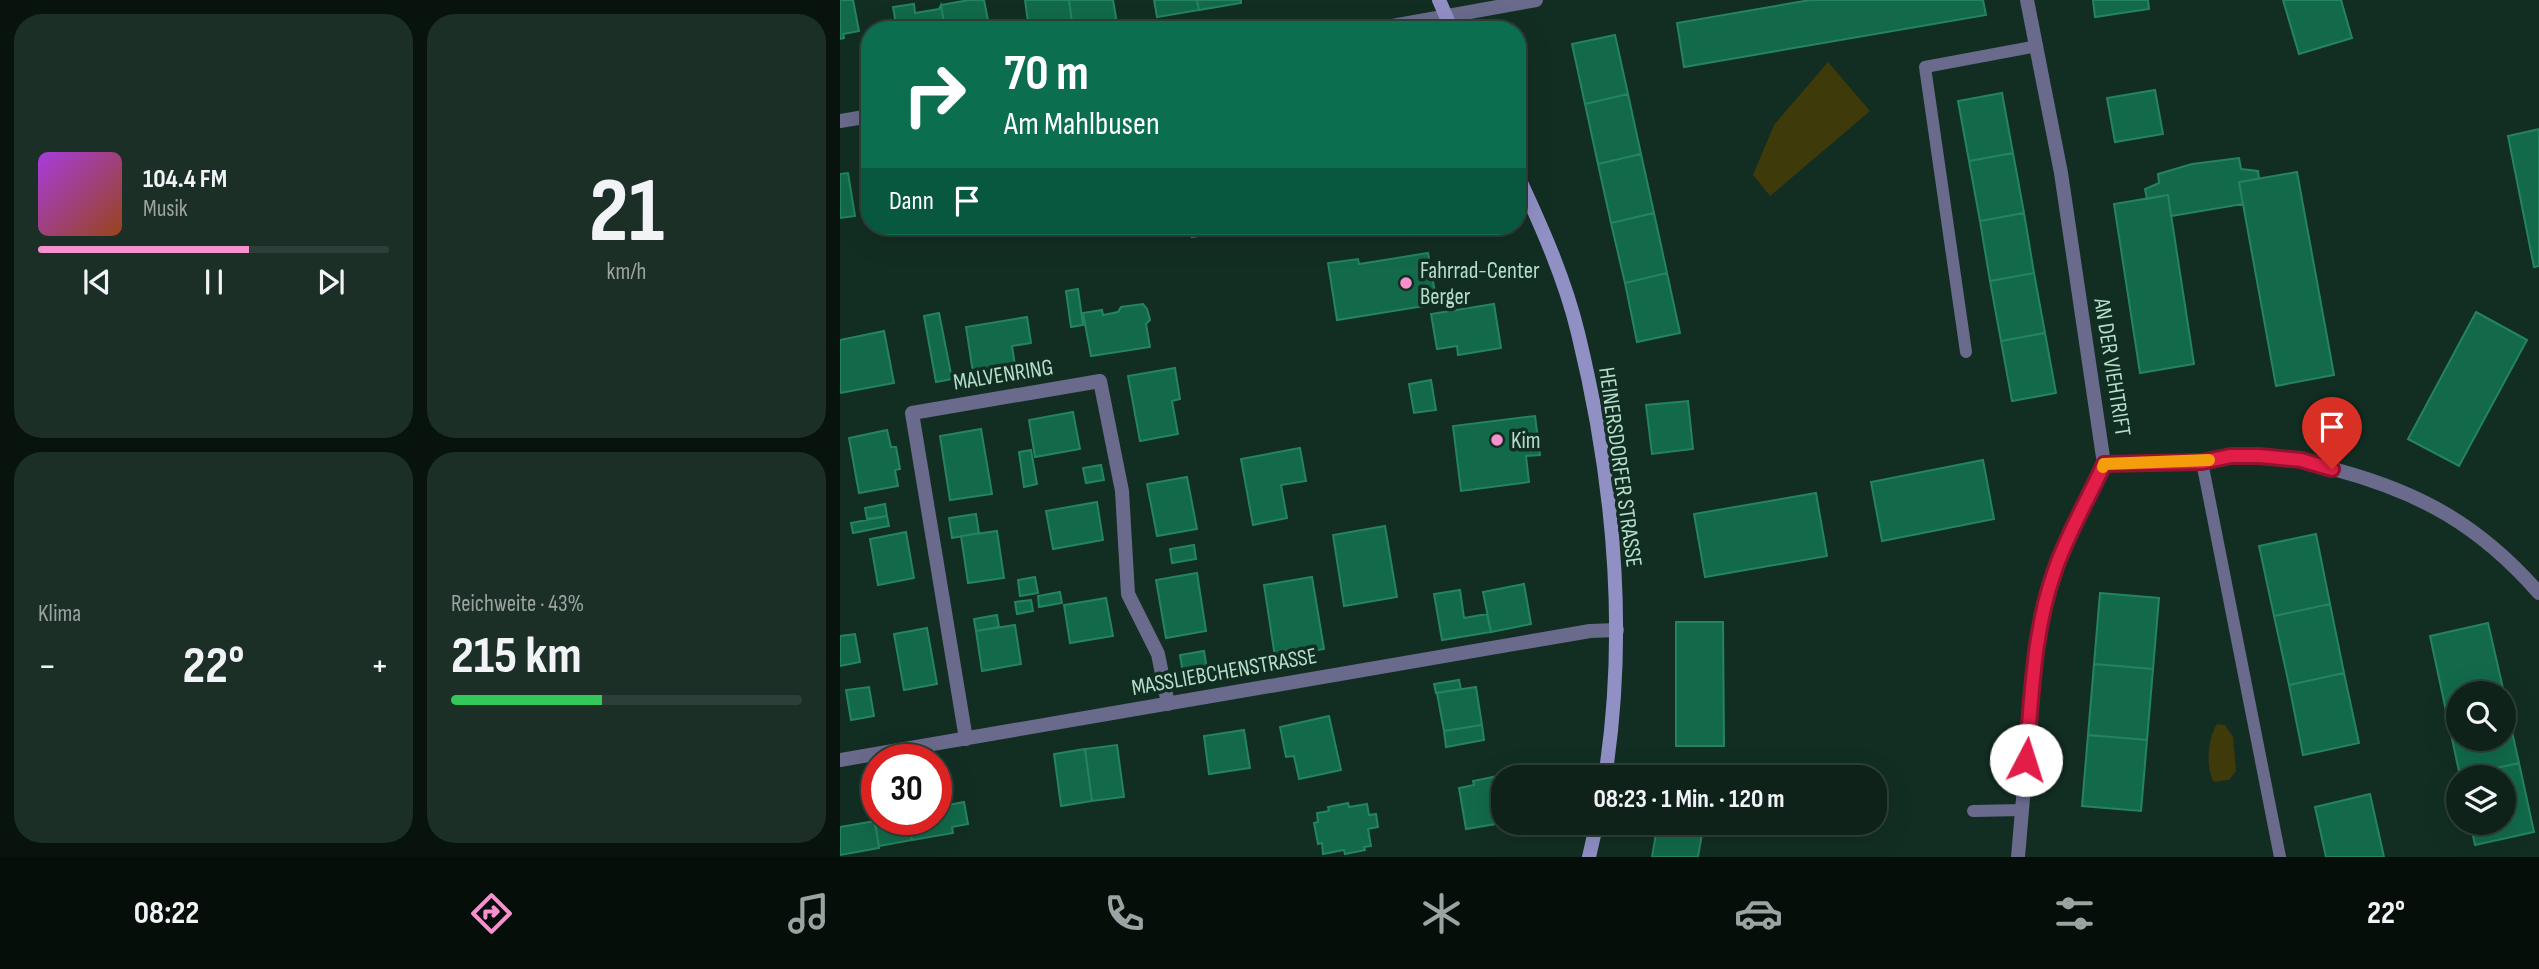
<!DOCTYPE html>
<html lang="de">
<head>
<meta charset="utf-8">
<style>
	body { margin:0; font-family:"Sofia Sans Condensed",sans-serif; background:#1c2f27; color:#f1f3f6; height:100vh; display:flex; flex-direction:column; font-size:26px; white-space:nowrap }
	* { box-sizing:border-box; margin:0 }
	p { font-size:23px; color:#9ba4a2 }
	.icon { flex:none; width:38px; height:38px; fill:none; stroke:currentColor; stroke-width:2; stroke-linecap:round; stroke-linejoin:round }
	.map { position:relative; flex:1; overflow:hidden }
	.side { display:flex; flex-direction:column; gap:14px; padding:14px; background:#08130e; width:840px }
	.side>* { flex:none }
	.guide { position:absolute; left:21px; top:21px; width:665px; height:214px; border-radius:28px; box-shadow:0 7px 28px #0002,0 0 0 2px #2e3f39; background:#0b6e4f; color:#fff; overflow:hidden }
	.fabs { position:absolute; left:1606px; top:681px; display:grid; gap:14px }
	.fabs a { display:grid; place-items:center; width:70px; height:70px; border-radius:50%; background:#0e221a; box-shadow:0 7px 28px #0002,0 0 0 2px #2e3f39; font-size:35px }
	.speed { position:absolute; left:21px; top:744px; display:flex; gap:14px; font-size:35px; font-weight:700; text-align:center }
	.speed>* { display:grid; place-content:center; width:91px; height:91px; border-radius:50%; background:#0e221a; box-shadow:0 7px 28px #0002,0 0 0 2px #2e3f39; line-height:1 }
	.speed .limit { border:10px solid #d22; background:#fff; color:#111 }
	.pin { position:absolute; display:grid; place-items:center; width:60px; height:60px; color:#fff; margin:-72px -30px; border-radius:50% 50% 50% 0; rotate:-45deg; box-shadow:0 0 7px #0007 }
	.pin .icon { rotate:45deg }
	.me { position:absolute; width:77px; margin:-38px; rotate:5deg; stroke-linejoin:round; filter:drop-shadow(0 0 5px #0008) }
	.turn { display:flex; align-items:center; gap:24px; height:147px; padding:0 28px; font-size:32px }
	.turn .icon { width:91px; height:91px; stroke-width:2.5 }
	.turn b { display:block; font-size:49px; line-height:60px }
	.then { display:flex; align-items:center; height:66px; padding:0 28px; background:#0003; gap:14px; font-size:26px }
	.big { font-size:52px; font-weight:700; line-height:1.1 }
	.side .widget { flex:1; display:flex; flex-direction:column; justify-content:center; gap:10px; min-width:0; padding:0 24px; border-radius:28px; background:#1c2f27 }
	.side .dial { align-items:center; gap:0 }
	.dial b { font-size:91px; line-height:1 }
	.song { display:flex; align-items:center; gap:21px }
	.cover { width:84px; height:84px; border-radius:10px; background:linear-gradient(135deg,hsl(280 70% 55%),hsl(20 70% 35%)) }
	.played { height:7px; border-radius:4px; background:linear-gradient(90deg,#f790ce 60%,#2e3f39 60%) }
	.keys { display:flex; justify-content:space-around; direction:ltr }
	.heat { display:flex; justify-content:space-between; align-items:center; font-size:38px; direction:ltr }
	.charge { height:10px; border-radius:5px; background:linear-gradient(90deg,#34c759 43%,#2e3f39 0) }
	.side .tiles { flex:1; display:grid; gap:14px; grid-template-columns:repeat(2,1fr) }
	.trip { position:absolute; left:651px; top:765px; width:396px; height:70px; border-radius:28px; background:#0e221a; box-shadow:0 7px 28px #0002,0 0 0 2px #2e3f39; font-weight:700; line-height:70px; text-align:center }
	.dock { display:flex; height:112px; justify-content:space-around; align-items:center; background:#060e0a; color:#9ba4a2 }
	.dock .icon { width:49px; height:49px }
	.dock .active { color:#f790ce }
	.dock b { font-size:32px; color:#f1f3f6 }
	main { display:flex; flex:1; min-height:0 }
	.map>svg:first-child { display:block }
</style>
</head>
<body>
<main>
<section class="side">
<div class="tiles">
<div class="widget">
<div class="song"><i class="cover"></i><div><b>104.4 FM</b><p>Musik</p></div></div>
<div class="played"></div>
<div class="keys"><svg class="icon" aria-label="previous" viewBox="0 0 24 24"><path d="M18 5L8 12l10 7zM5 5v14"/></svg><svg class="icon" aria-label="pause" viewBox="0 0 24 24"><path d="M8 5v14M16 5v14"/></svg><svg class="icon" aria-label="next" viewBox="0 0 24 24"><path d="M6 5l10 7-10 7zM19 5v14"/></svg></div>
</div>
<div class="widget dial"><b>21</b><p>km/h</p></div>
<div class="widget"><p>Klima</p>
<div class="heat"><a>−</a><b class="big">22°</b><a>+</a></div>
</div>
<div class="widget"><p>Reichweite · 43%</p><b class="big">215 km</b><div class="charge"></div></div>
</div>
</section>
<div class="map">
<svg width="1699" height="857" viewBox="0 0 1699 857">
	<rect width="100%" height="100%" fill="#122e22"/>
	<path fill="#3f3a09" d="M988 62 1030 111 930 196 913 175 934 125Z
		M1377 724 1385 725 1393 737 1396 771 1389 780 1374 782C1365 768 1368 737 1377 724Z"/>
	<path fill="#126a4b" stroke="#248460" stroke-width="2" d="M0 0H13L19 31 3 34 4 38 0 39Z
		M129 0H144L150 30H105L101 5Z
		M185 0H229L233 30H189Z
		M229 0H273L277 23 233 30Z
		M314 0H357L359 10 317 17Z
		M357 0H401V3L359 10Z
		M970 0H1143L1146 15 844 67 837 23Z
		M1253 0H1308L1309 9 1255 17Z
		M1443 0H1501L1512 38 1459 54Z
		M74 4 75 13 99 9 101 5 105 30H57L53 7Z
		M775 35 788 94 745 104 732 44Z
		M1315 90 1323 134 1275 142 1267 98Z
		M1162 93 1173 153 1129 161 1118 101Z
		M788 94 801 154 758 164 745 104Z
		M1699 129V266L1694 267 1668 136Z
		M1173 153 1184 213 1140 221 1129 161Z
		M801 154 814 213 771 223 758 164Z
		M1399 158 1401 169 1418 171 1419 179 1399 182 1403 204 1331 216 1328 195 1307 199 1305 189 1319 183 1318 174 1352 164Z
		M1457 172 1494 375 1436 386 1399 182Z
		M8 173 15 216 0 218V174Z
		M1328 195 1354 364 1300 373 1274 204Z
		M814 213 827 273 785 283 771 223Z
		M1184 213 1194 273 1150 281 1140 221Z
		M350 226H381L382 232 352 237Z
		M586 226H609L589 233Z
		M588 253 597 304 497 320 488 263 518 259 519 264Z
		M827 273 840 333 797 342 785 283Z
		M1194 273 1205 333 1161 341 1150 281Z
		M238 289 243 325 231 327 226 291Z
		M303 304 307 309 310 320 306 324 310 347 251 356 243 313 262 310 263 315 278 312 281 307Z
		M654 304 661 348 618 355 617 346 597 349 591 314Z
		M1636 312 1687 340 1619 466 1568 439Z
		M99 313 112 379 96 382 84 316Z
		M187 317 191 343 172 346 176 372 134 379 126 327Z
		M44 331 54 383 0 393V340Z
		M1205 333 1216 393 1172 401 1161 341Z
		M335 368 340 399 332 401 338 434 300 441 288 376Z
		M591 380 596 410 574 413 569 384Z
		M848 401 853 449 812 454 806 405Z
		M233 412 240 449 195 457 189 420Z
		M695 416 700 455 686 456 689 482 621 491 613 426Z
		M141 429 152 494 110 500 100 436Z
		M47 430 51 447H56L60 469 55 470 58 486 19 493 9 438Z
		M460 448 466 481 441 485 447 518 413 525 401 459Z
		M191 450 197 484 184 487 179 452Z
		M1143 460 1154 519 1042 541 1031 482Z
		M261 465 264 480 246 483 243 468Z
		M347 477 357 529 317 536 307 484Z
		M976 493 987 556 865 577 854 514Z
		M257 502 263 540 213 549 206 511Z
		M45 504 47 516 27 519 25 508Z
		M136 514 139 533 112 538 109 518Z
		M47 516 49 526 13 533 11 523Z
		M545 526 557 597 504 606 493 535Z
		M157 531 164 578 128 583 121 536Z
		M66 532 74 578 38 585 30 539Z
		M1476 534 1490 604 1434 616 1419 546Z
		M354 545 356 559 332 563 330 549Z
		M357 573 366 631 326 638 316 580Z
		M195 577 198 593 180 596 178 580Z
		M472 577 484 649 435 657 424 585Z
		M684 584 691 624 651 632 643 592Z
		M620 590 624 618 647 614 651 632 602 640 594 594Z
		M220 592 222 603 199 607 198 596Z
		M1260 593 1319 598 1313 669 1254 664Z
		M266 598 273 636 230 643 224 605Z
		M191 600 193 611 177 614 175 602Z
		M1490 604 1504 673 1449 685 1434 616Z
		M157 615 159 627 136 631 134 619Z
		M836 622H883L884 746H836Z
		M1648 623 1664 693H1619V703L1605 706 1590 636Z
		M175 625 181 664 142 671 136 631Z
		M87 628 97 684 64 690 54 634Z
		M15 634 20 662 0 666V636Z
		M364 651 368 675 344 679 340 655Z
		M1254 664 1313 669 1307 740 1248 735Z
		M1504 673 1519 743 1463 755 1449 685Z
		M619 680 621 689 596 693 594 684Z
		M29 687 34 716 11 720 6 690Z
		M636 687 642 725 604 731 597 693Z
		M1664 696 1679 763 1620 776 1605 706 1619 703V738H1664Z
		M489 716 501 770 459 779 454 756 446 757 440 727Z
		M642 725 644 740 606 747 604 731Z
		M404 730 410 768 369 774 364 736Z
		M1248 735 1307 740 1301 811 1242 806Z
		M277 745 284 797 252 801 245 749Z
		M245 749 252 801 221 806 214 754Z
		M1679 763 1694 832 1635 845 1630 822H1664V777L1620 776Z
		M102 770 108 805 124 802 128 824 112 827 113 833 72 840 68 819H96V771Z
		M658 776 659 781 663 780V822H668L626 829 619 788 634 785 633 781Z
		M1530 794 1544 857H1486L1475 807Z
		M508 803 509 807 527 804 529 815 536 814 538 827 528 829 531 846 524 847 525 850 505 854 504 850 483 854 482 843 478 844 474 823 478 822 477 813 489 811 488 807Z
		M55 819H68L72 840 39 846 35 825 56 821Z
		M35 821 39 848 0 855V827Z
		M818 822H864L858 857H812Z"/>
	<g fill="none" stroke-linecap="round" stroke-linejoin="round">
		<path stroke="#6a6a8c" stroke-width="12" d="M1126 352 1085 67 1197 46
			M1362 462 1440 857
			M1133 811 1182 810"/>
		<path stroke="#6a6a8c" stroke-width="14" d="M530 30 696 0
			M0 121 30 116
			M1264 464C1296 463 1329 464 1361 462 1380 460 1398 455 1419 456 1446 457 1471 463 1497 470 1582 493 1640 526 1699 593
			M126 739 72 413 260 381 282 491 288 594 318 654 328 704
			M0 760 750 631 777 630
			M1178 857 1197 635 1214 571 1264 464 1221 173 1187 0"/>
		<path stroke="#9090c5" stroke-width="14" d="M599 0 612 30
			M677 174C701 225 725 279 738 333 773 477 788 630 765 777
			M749 857 757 822"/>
	</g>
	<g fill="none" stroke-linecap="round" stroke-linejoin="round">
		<defs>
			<path id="route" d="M1186 760C1192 697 1193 633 1214 573 1226 536 1248 500 1264 464L1362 462 1391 456H1419L1461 460 1492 469"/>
		</defs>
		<use href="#route" stroke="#92132f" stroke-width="18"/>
		<use href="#route" stroke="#e11d48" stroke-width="12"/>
		<path stroke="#f59e0b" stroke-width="12" d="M1263 467 1264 464 1369 460"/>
	</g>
	<g fill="#f790ce" stroke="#122e22" stroke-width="2.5">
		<circle cx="566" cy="283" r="7"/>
		<circle cx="657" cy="440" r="7"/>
	</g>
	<g text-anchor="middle" stroke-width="7" stroke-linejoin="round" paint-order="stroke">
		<g font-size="23" fill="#b5dfcb" stroke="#122e22" text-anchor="start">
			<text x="580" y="278">Fahrrad-Center<tspan x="580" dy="26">Berger</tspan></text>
			<text x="671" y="448">Kim</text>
		</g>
		<g font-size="23" fill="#b5dfcb" stroke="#122e22">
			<text transform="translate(1273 367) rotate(81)" y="8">AN DER VIEHTRIFT</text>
			<text transform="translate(163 374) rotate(-9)" y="8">MALVENRING</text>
			<text transform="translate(781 467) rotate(82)" y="8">HEINERSDORFER STRASSE</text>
			<text transform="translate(384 671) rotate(-10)" y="8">MASSLIEBCHENSTRASSE</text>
		</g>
	</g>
</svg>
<div class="fabs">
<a><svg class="icon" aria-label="search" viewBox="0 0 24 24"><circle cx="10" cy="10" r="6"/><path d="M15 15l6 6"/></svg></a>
<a><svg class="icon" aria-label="layers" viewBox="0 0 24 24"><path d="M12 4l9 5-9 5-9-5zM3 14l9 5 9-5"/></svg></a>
</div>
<div class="speed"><div class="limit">30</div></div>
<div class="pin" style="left:1492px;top:469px;background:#d93025"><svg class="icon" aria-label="arrive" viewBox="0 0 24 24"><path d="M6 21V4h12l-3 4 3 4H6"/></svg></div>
<svg class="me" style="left:1186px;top:760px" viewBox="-20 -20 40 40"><circle r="19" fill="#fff"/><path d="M0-13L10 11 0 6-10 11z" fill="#e11d48"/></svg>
<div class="trip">08:23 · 1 Min. · 120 m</div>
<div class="guide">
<div class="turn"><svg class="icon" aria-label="right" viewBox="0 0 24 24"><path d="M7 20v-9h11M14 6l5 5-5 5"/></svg><div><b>70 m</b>Am Mahlbusen</div></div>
<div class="then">Dann<svg class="icon" aria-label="arrive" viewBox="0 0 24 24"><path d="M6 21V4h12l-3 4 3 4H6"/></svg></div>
</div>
</div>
</main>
<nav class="dock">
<b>08:22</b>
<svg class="icon active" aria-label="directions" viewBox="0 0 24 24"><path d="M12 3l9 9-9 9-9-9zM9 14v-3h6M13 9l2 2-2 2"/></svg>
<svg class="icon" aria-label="music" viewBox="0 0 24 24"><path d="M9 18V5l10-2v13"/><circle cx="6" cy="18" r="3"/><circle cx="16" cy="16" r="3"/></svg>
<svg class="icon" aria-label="phone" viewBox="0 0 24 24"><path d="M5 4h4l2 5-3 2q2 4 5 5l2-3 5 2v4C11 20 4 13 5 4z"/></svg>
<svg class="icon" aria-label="climate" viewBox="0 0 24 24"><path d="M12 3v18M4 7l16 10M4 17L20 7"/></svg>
<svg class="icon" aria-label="car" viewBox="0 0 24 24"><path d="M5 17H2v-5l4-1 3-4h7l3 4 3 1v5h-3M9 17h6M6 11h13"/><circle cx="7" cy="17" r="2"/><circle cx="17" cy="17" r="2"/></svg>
<svg class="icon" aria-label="filters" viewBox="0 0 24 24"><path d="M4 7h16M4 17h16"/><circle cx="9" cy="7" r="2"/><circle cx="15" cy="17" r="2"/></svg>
<b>22°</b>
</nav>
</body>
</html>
